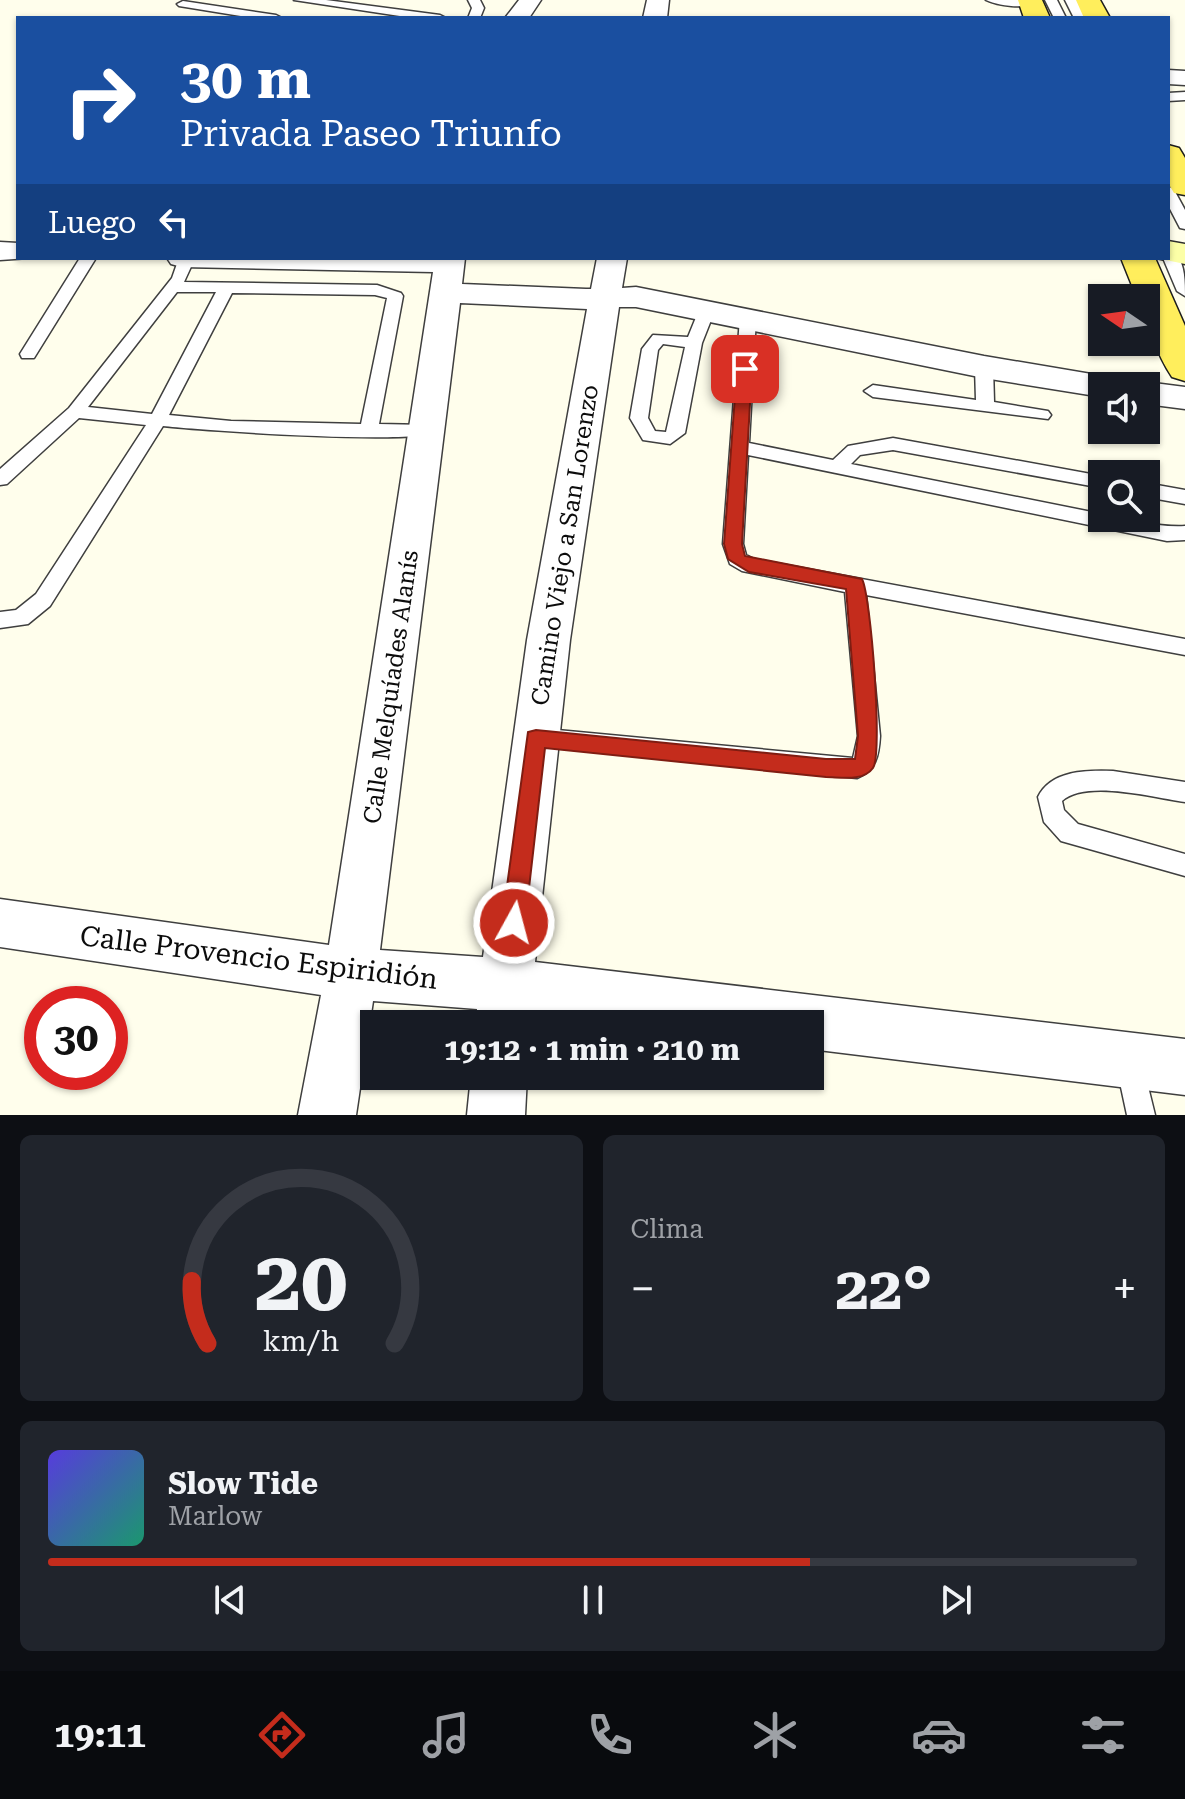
<!DOCTYPE html>
<html lang="es">
<head>
<meta charset="utf-8">
<style>
	body { margin:0; font-family:"Roboto Serif",serif; background:#20242c; color:#f1f3f6; height:100vh; display:flex; flex-direction:column; font-size:30px; white-space:nowrap }
	* { box-sizing:border-box; margin:0 }
	p { font-size:26px; color:#9ea1a6 }
	.icon { flex:none; width:44px; height:44px; fill:none; stroke:currentColor; stroke-width:2; stroke-linecap:round; stroke-linejoin:round }
	.map { position:relative; height:1115px; overflow:hidden }
	.sheet { display:flex; flex-direction:column; gap:20px; padding:20px; background:#0d0f14; flex:1 }
	.sheet>* { flex:none }
	.guide { position:absolute; left:16px; top:16px; width:1154px; height:244px; border-radius:0px; box-shadow:0 2px 6px #0004; background:#1a4fa0; color:#fff; overflow:hidden }
	.needle { width:52px; rotate:283deg }
	.tools { position:absolute; left:1088px; top:284px; display:grid; gap:16px }
	.tools a { display:grid; place-items:center; width:72px; height:72px; border-radius:0px; background:#171b24; box-shadow:0 2px 6px #0004; font-size:40px }
	.speed { position:absolute; left:24px; top:986px; display:flex; gap:16px; font-size:40px; font-weight:700; text-align:center }
	.speed>* { display:grid; place-content:center; width:104px; height:104px; border-radius:50%; background:#171b24; box-shadow:0 2px 6px #0004; line-height:1 }
	.speed .limit { border:12px solid #d22; background:#fff; color:#111 }
	.pin { position:absolute; display:grid; place-items:center; width:68px; height:68px; color:#fff; margin:-34px; border-radius:16px; box-shadow:0 4px 12px #0006 }
	.me { position:absolute; width:88px; margin:-44px; rotate:7deg; stroke-linejoin:round; filter:drop-shadow(0 0 6px #0008) }
	.turn { display:flex; align-items:center; gap:28px; height:168px; padding:0 32px; font-size:36px }
	.turn .icon { width:104px; height:104px; stroke-width:2.5 }
	.turn b { display:block; font-size:56px; line-height:68px }
	.then { display:flex; align-items:center; height:76px; padding:0 32px; background:#0003; gap:16px; font-size:30px }
	.big { font-size:60px; font-weight:700; line-height:1.1 }
	.sheet .widget { flex:1; display:flex; flex-direction:column; justify-content:center; gap:12px; min-width:0; padding:0 28px; border-radius:12px; background:#20242c }
	.sheet .dial { align-items:center; gap:0 }
	.dial svg { height:208px; overflow:visible; fill:none; stroke:#363941; stroke-width:7; stroke-linecap:round; text-anchor:middle }
	.dial text { fill:#f1f3f6; stroke:none }
	.song { display:flex; align-items:center; gap:24px }
	.cover { width:96px; height:96px; border-radius:12px; background:linear-gradient(135deg,hsl(250 70% 55%),hsl(160 70% 35%)) }
	.played { height:8px; border-radius:4px; background:linear-gradient(90deg,#c42c1c 70%,#363941 70%) }
	.keys { display:flex; justify-content:space-around; direction:ltr }
	.heat { display:flex; justify-content:space-between; align-items:center; font-size:44px; direction:ltr }
	.sheet .tiles { flex:1; display:grid; gap:20px; grid-template-columns:1fr 1fr }
	.widget:last-child { grid-column:span 2 }
	.trip { position:absolute; left:360px; top:1010px; width:464px; height:80px; border-radius:0px; background:#171b24; box-shadow:0 2px 6px #0004; font-weight:700; line-height:80px; text-align:center }
	.dock { display:flex; height:128px; justify-content:space-around; align-items:center; background:#090b0e; color:#9ea1a6 }
	.dock .icon { width:56px; height:56px }
	.dock .current { color:#c42c1c }
	.dock b { font-size:36px; color:#f1f3f6 }
	.map>svg:first-child { display:block }
</style>
</head>
<body>
<div class="map">
<svg width="1185" height="1115" viewBox="0 0 1185 1115">
	<rect width="100%" height="100%" fill="#fffeec"/>
	<g fill="none" stroke-linecap="round" stroke-linejoin="round">
		<defs>
			<path id="service" d="M294 0H326L440 15 446 18H413Z
				M468 0H480L484 8 480 18H468L472 8Z
				M986 0H1033L1037 3C1025 9 998 6 986 0Z
				M1045 0H1057L1066 18H1054Z
				M1065 0H1077L1086 18H1074Z
				M183 1 276 15 282 18H253L179 6 177 4Z
				M1185 92V100L1168 101V93Z
				M1168 187 1173 188 1185 210V229L1180 228 1168 205Z
				M1168 248C1185 255 1185 280 1185 296L1177 291 1163 258H1168Z
				M80 258H96L34 358H22L20 354Z
				M179 258H195L184 282 377 285 401 293 403 296 379 424 427 425 436 431C424 446 197 430 163 426L50 606 28 624 0 628V612L16 610 36 594 146 425 79 418 7 484 0 485V469L69 408 172 278ZM177 292H216L152 414 88 407ZM232 293 375 295 387 298 361 424 231 421 169 415Z
				M707 305 715 310 702 343 685 433 670 444 643 440 630 418 642 349 653 335 688 337 699 310ZM663 344 685 347 666 432 655 431 648 418 658 350Z
				M748 313 756 318 749 443 833 460 848 446 893 438 1102 476V488L893 450 860 455 851 464 1102 514V518C1130 518 1157 528 1185 526V540L1167 541 748 455 743 544 746 555 754 559 1185 639V655L866 595 880 736C879 755 876 771 857 778L528 745 525 738 528 731 536 728 853 758 858 736 845 592 742 571 730 564 723 544 740 318Z
				M984 362 993 367 994 402 1048 411 1051 415 1048 419 873 397 864 391 873 385 976 400 975 367Z
				M1146 483 1185 490V504L1146 497Z
				M1113 771 1185 782V802C1155 798 1086 779 1062 801L1064 810 1078 824 1185 854V876L1061 841 1044 822 1038 797C1051 770 1087 770 1113 771Z
				M1130 1050 1140 1054 1155 1115H1127L1116 1064 1120 1054Z"/>
			<path id="minor" d="M519 0H541L529 18H505Z
				M647 0H669L667 18H643Z
				M1168 70 1185 71V85L1168 84Z
				M0 242 18 243V258H29L0 260Z
				M167 258H465L462 284 586 289H591L597 258H627L622 288 636 287 984 356 1115 378 1120 386H1102V397L984 378 636 307H619L570 640 535 962 1185 1039V1095L810 1049V1024H610L531 1014 530 1024H476L477 1009 373 1001 356 1115H298L321 995 0 947V899L329 945 433 272 182 267 171 264ZM460 303 587 309 527 640 483 957 380 950Z
				M1146 382 1185 387V409L1146 404V386H1133Z
				M471 1076H527L525 1115H467Z"/>
			<path id="secondary" d="M1168 241 1185 244V264L1156 258H1168Z"/>
			<path id="primary" d="M1018 0H1042L1050 18H1024Z
				M1076 0H1100L1110 18H1084Z
				M1168 145 1179 148 1185 158V195L1174 193 1168 183Z
				M1121 258H1155L1185 326V381L1172 377C1157 354 1146 325 1146 298H1137Z"/>
		</defs>
		<use href="#service" stroke="#3f3f3f" stroke-width="3"/>
		<use href="#minor" stroke="#3f3f3f" stroke-width="3"/>
		<use href="#secondary" stroke="#2e2e2e" stroke-width="3"/>
		<use href="#primary" stroke="#1d1d1d" stroke-width="3"/>
		<use href="#service" fill="#fff" fill-rule="evenodd"/>
		<use href="#minor" fill="#fff" fill-rule="evenodd"/>
		<use href="#secondary" fill="#fcffa7" fill-rule="evenodd"/>
		<use href="#primary" fill="#ffee5c" fill-rule="evenodd"/>
	</g>
	<path fill="#c42c1c" stroke="#7f1d12" stroke-width="2" d="M745 365 752 369 742 544 745 556 862 579C871 596 883 754 873 768 863 782 840 777 826 777L545 748 525 923 522 931 514 934 505 931 502 923 528 732 536 730 826 759H855L858 736 846 589 749 572 728 559 724 544 737 369Z"/>
	<g text-anchor="middle" stroke-width="8" stroke-linejoin="round" paint-order="stroke">
		<g font-size="24" fill="#0c0c0c" stroke="#fff">
			<text transform="translate(565 545) rotate(-81)" y="8">Camino Viejo a San Lorenzo</text>
			<text transform="translate(391 687) rotate(-82)" y="8">Calle Melquíades Alanís</text>
		</g>
		<g font-size="28" fill="#0c0c0c" stroke="#fff">
			<text transform="translate(259 957) rotate(7)" y="10">Calle Provencio Espiridión</text>
		</g>
	</g>
</svg>
<div class="tools">
<a><svg class="needle" viewBox="-14 -14 28 28"><path d="M0-13l5 13h-10z" fill="#e53935"/><path d="M0 13l5-13h-10z" fill="#9ea1a6"/></svg></a>
<a><svg class="icon" aria-label="sound" viewBox="0 0 24 24"><path d="M4 9h4l5-4v14l-5-4H4zM17 9q2 3 0 6"/></svg></a>
<a><svg class="icon" aria-label="search" viewBox="0 0 24 24"><circle cx="10" cy="10" r="6"/><path d="M15 15l6 6"/></svg></a>
</div>
<div class="speed"><div class="limit">30</div></div>
<div class="pin" style="left:745px;top:369px;background:#d93025"><svg class="icon" aria-label="arrive" viewBox="0 0 24 24"><path d="M6 21V4h12l-3 4 3 4H6"/></svg></div>
<svg class="me" style="left:514px;top:923px" viewBox="-20 -20 40 40"><circle r="17" fill="#c42c1c" stroke="#fff" stroke-width="3"/><path d="M0-11L8 9 0 5-8 9z" fill="#fff"/></svg>
<div class="trip">19:12 · 1 min · 210 m</div>
<div class="guide">
<div class="turn"><svg class="icon" aria-label="right" viewBox="0 0 24 24"><path d="M7 20v-9h11M14 6l5 5-5 5"/></svg><div><b>30 m</b>Privada Paseo Triunfo</div></div>
<div class="then">Luego<svg class="icon" aria-label="left" viewBox="0 0 24 24"><path d="M17 20v-9H6M10 6l-5 5 5 5"/></svg></div>
</div>
</div>
<section class="sheet">
<div class="tiles">
<div class="widget dial"><svg viewBox="0 0 100 80">
<path d="M14 69A42 42 0 1 1 86 69"/>
<path d="M14 69A42 42 0 0 1 8 45" stroke="#c42c1c"/>
<text x="50" y="56" font-size="32" font-weight="700">20</text>
<text x="50" y="72" font-size="11">km/h</text>
</svg></div>
<div class="widget"><p>Clima</p>
<div class="heat"><a>−</a><b class="big">22°</b><a>+</a></div>
</div>
<div class="widget">
<div class="song"><i class="cover"></i><div><b>Slow Tide</b><p>Marlow</p></div></div>
<div class="played"></div>
<div class="keys"><svg class="icon" aria-label="previous" viewBox="0 0 24 24"><path d="M18 5L8 12l10 7zM5 5v14"/></svg><svg class="icon" aria-label="pause" viewBox="0 0 24 24"><path d="M8 5v14M16 5v14"/></svg><svg class="icon" aria-label="next" viewBox="0 0 24 24"><path d="M6 5l10 7-10 7zM19 5v14"/></svg></div>
</div>
</div>
</section>
<nav class="dock">
<b>19:11</b>
<svg class="icon current" aria-label="directions" viewBox="0 0 24 24"><path d="M12 3l9 9-9 9-9-9zM9 14v-3h6M13 9l2 2-2 2"/></svg>
<svg class="icon" aria-label="music" viewBox="0 0 24 24"><path d="M9 18V5l10-2v13"/><circle cx="6" cy="18" r="3"/><circle cx="16" cy="16" r="3"/></svg>
<svg class="icon" aria-label="phone" viewBox="0 0 24 24"><path d="M5 4h4l2 5-3 2q2 4 5 5l2-3 5 2v4C11 20 4 13 5 4z"/></svg>
<svg class="icon" aria-label="climate" viewBox="0 0 24 24"><path d="M12 3v18M4 7l16 10M4 17L20 7"/></svg>
<svg class="icon" aria-label="car" viewBox="0 0 24 24"><path d="M5 17H2v-5l4-1 3-4h7l3 4 3 1v5h-3M9 17h6M6 11h13"/><circle cx="7" cy="17" r="2"/><circle cx="17" cy="17" r="2"/></svg>
<svg class="icon" aria-label="filters" viewBox="0 0 24 24"><path d="M4 7h16M4 17h16"/><circle cx="9" cy="7" r="2"/><circle cx="15" cy="17" r="2"/></svg>
</nav>
</body>
</html>
